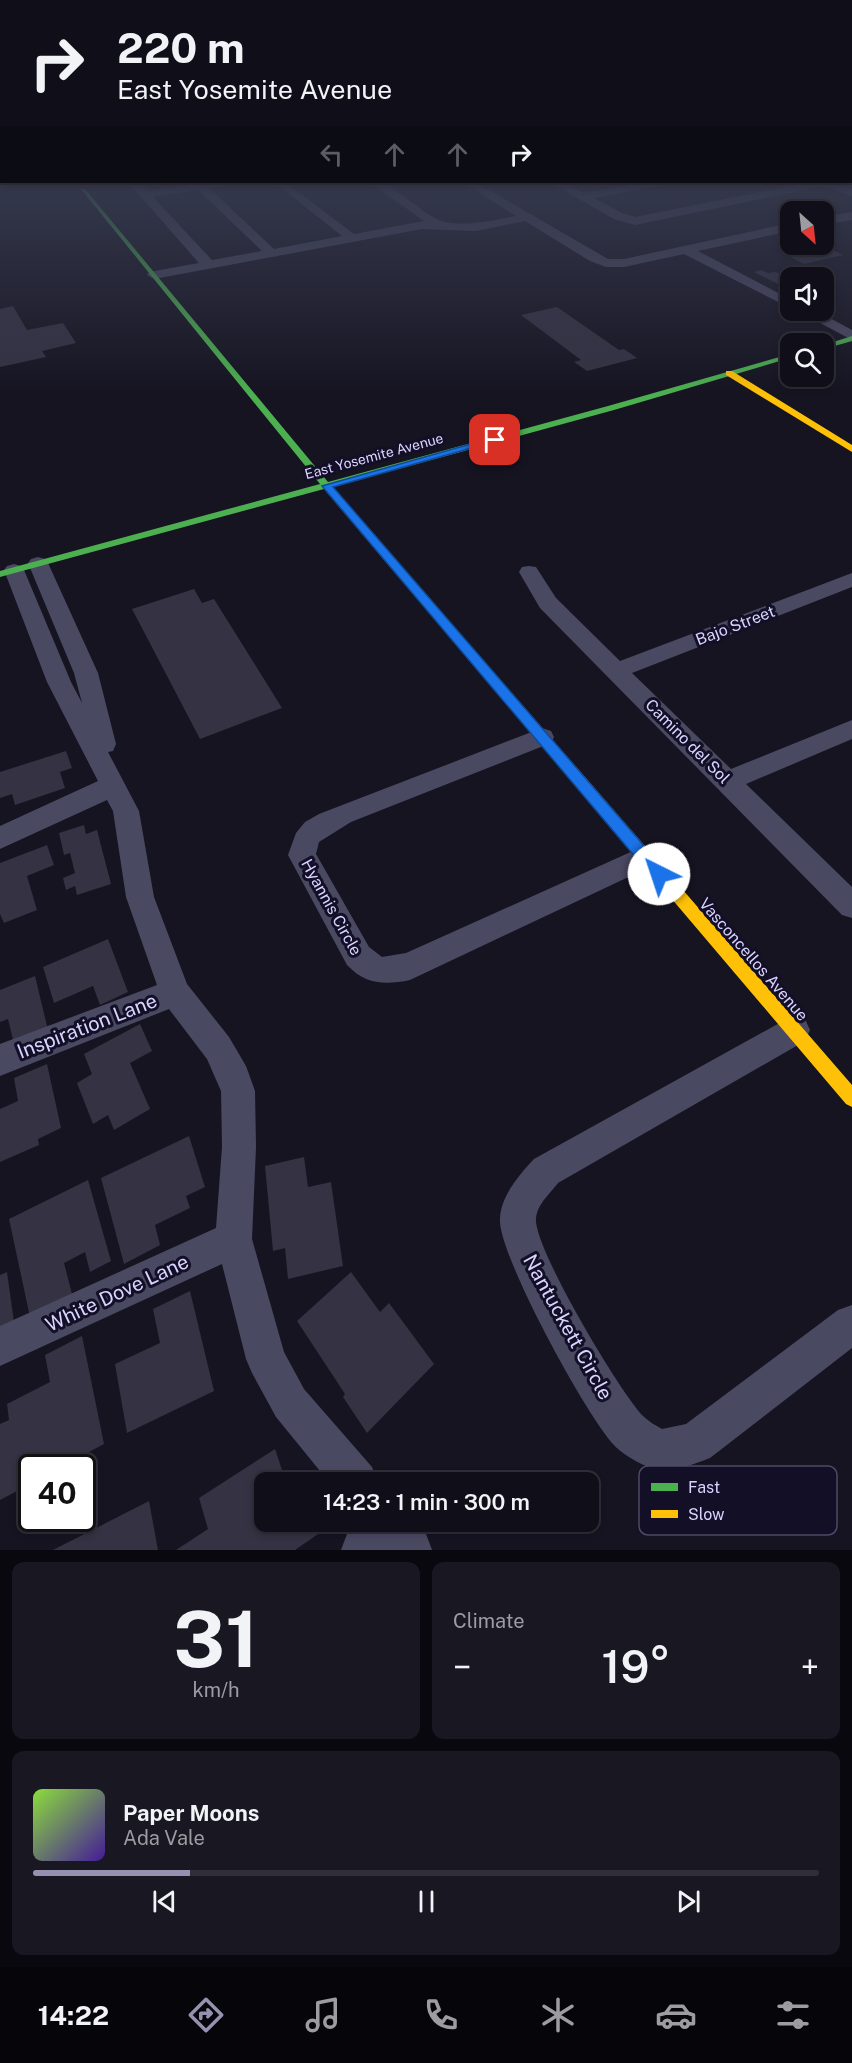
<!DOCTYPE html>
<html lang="en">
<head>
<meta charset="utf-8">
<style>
	body { margin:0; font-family:"Public Sans",sans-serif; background:#191822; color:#f1f3f6; height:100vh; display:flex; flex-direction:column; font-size:22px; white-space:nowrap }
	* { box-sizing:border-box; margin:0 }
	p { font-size:20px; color:#9c9ca2 }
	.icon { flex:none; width:33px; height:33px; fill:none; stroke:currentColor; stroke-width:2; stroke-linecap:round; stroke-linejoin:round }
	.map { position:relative; height:1550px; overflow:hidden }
	.drawer { display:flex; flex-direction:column; gap:12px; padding:12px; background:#09080e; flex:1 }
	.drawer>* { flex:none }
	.guide { position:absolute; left:0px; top:0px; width:852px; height:183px; box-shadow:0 3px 9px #0003,0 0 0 2px #302f38; background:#100f19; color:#f1f3f6; overflow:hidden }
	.needle { width:39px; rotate:153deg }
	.controls { position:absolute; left:780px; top:201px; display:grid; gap:12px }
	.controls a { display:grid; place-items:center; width:54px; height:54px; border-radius:12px; background:#100f19; box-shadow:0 3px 9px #0003,0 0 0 2px #302f38; font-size:30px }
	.speed { position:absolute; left:18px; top:1454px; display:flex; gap:12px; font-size:30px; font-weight:700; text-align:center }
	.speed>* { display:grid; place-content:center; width:78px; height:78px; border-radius:50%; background:#100f19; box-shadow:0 3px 9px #0003,0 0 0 2px #302f38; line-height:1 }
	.speed .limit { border:3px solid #111; border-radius:9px; background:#fff; color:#111 }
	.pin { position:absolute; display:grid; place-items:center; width:51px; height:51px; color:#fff; margin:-26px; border-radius:12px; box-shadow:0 3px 9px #0006 }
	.me { position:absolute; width:66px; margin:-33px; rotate:319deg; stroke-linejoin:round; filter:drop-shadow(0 0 4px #0008) }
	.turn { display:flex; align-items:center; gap:21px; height:126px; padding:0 18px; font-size:27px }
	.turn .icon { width:78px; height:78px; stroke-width:2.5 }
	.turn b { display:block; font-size:42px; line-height:51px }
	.lanes { display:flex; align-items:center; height:57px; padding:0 18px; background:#0003; justify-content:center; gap:30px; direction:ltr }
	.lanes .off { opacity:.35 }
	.big { font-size:45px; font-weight:600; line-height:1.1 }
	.drawer .widget { flex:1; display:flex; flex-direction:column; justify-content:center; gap:9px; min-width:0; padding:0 21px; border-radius:12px; background:#191822 }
	.drawer .dial { align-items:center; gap:0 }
	.dial b { font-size:78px; line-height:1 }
	.song { display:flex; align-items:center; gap:18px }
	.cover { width:72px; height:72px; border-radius:9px; background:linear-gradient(135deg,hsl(90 70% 55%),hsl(260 70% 35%)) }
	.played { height:6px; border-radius:3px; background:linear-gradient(90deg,#9591b1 20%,#302f38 20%) }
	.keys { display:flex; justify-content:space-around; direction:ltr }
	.heat { display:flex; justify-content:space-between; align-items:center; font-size:33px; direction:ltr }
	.drawer .tiles { flex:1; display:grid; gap:12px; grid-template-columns:1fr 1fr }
	.widget:last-child { grid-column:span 2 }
	.trip { position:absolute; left:254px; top:1472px; width:345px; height:60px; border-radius:12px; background:#100f19; box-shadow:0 3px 9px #0003,0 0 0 2px #302f38; font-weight:600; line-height:60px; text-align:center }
	.tabs { display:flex; height:96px; justify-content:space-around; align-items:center; background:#06060a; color:#9c9ca2 }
	.tabs .icon { width:42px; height:42px }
	.tabs .selected { color:#9591b1 }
	.tabs b { font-size:27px; color:#f1f3f6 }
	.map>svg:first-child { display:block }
</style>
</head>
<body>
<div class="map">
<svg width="852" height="1550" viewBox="0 0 852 1550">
	<rect width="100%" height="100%" fill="#161421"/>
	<path fill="#343243" d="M824 246 843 255 804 264 785 254Z
		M761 270 768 273 776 272 790 279H788L790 281V290L754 272Z
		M13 306 27 330 63 323 76 343 42 351 46 357 0 367V309Z
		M557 307 619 350 624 349 637 358 587 371 574 362 581 360 521 315Z
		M194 589 202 603 214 599 282 708 200 739 132 609Z
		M66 751 72 768 60 772 65 788 15 805 12 794 0 798V772Z
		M84 825 86 834 97 830 111 884 77 895 75 886 66 890 63 878 75 873 70 853 64 855 59 833Z
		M47 845 54 865 27 876 37 910 4 923 0 914V863Z
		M108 939 128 992 100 1005 93 986 54 1003 43 967Z
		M35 976 48 1030 14 1044 8 1019 0 1022V990Z
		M140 1024 152 1051 130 1063 150 1109 114 1130 108 1115 93 1124 77 1083 92 1074 84 1054Z
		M47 1064 61 1128 38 1139 39 1145 0 1162V1109L18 1101 14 1078Z
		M189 1136 205 1187 186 1196 190 1208 155 1225 160 1245 124 1264 101 1178Z
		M304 1157 308 1187 331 1182 343 1266 288 1279 285 1248 273 1251 265 1166Z
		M88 1180 111 1261 90 1272 85 1252 64 1263 72 1294 30 1317 9 1219Z
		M7 1272 14 1322 0 1329V1275Z
		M351 1272 380 1312 389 1303 434 1364 367 1433 343 1397 345 1394 297 1321Z
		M190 1291 214 1391 127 1433 115 1364 160 1343 153 1309Z
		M82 1336 104 1444 61 1467H32V1483L0 1500V1424L9 1420 7 1404 50 1382 45 1355Z
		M275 1449 286 1482H264V1521H321L324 1530 295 1550H176L208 1529 199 1498Z
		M149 1501 158 1550H53Z"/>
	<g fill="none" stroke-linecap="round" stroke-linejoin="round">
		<path fill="#4a4962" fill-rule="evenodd" d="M128 182H139L148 191 210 182H233L232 184 209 188 274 249 342 236 274 182H285L354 234 424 221 369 182C395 182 414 208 437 219 456 229 496 220 516 216L462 182H475L608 259H624L790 223V231L698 251 790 299V308L684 254 624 267H606L590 261 525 221 476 231 422 229 154 279 147 275 149 272 199 263ZM198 190 262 251 212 260 153 197Z
			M549 182H562L584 193 648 182H668L663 185 594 198 622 213 635 217 811 182H832L852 189V196L823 186 635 225 614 219Z
			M852 212V220L824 225V217Z
			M796 310H815L852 330V340Z
			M38 557 45 559 48 563 98 673 116 744 113 751 108 752 139 811 154 897 187 984 229 1037 246 1066 255 1091 256 1147 252 1239 284 1352 304 1389 372 1467 378 1482H329L276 1417 252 1373 246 1359 222 1264 0 1366V1326L216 1228 222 1147 221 1091 207 1059 169 1009 0 1076V1044L157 985 126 897 113 811 107 800 0 849V826L98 781 47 682 4 570 7 566 14 564 21 566 24 570 71 682 82 703 74 673 28 563 31 559Z
			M529 566 536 567 556 598 620 661 852 573V587L632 673 731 769 852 720V739L746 784 852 887V918L842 915 540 608 519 572 522 567Z
			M542 728 551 731 554 737 551 743 351 822 319 842 316 854 369 947 382 957 406 953 644 846 654 849 658 857 654 865 410 980C385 985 366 985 347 965L288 855 296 833 305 822 319 814Z
			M794 1015 805 1019 810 1030 805 1041 558 1183C549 1195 535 1206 536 1222 539 1256 618 1389 643 1416 648 1421 655 1425 662 1429L686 1424 838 1310 852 1305V1348L710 1458C698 1463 669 1473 657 1470 643 1466 623 1455 614 1445 586 1415 502 1261 500 1222 499 1198 519 1175 534 1159Z
			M363 1521H416L426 1534 432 1550H341L347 1534Z"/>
		<path fill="#4caf50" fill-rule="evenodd" d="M81 189H85L328 482 608 406 790 354V358L614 410 332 487 585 777 587 781 585 785H575L324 489 0 577V571L320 484Z
			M852 336V341L824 349V345Z"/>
		<path fill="#ffc107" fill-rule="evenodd" d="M726 371H732L852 445V452L726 375Z
			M580 776 585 777 852 1085V1107L846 1104 575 785 573 781 575 777Z"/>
	</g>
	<linearGradient id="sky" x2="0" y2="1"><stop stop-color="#0c0b12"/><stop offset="0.45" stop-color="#363a4e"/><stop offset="1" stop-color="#363a4e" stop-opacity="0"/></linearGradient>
	<rect width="852" height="395" fill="url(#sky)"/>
	<path fill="#1a73e8" stroke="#114b97" stroke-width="1.5" d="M492 438 500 440 333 487 665 870 667 874 665 879 659 881 654 879 322 486Z"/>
	<g text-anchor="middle" stroke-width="6" stroke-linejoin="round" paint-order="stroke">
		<g font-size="14" fill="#d9d4ff" stroke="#130f26">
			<text transform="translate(374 456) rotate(-15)" y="5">East Yosemite Avenue</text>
		</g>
		<g font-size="16" fill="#d9d4ff" stroke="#130f26">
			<text transform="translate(735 625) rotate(-21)" y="6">Bajo Street</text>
			<text transform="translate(688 741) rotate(45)" y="6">Camino del Sol</text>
			<text transform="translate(332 907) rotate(61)" y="6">Hyannis Circle</text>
			<text transform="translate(754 959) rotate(49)" y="6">Vasconcellos Avenue</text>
		</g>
		<g font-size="20" fill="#d9d4ff" stroke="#130f26">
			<text transform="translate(87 1026) rotate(-21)" y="7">Inspiration Lane</text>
			<text transform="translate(117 1293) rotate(-25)" y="7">White Dove Lane</text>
			<text transform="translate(568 1327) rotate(61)" y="7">Nantuckett Circle</text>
		</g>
	</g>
	<rect x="639" y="1466" width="198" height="69" rx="9" fill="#130f26" stroke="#4e4a67" stroke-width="1.5"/>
	<rect x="651" y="1483" width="27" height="8" fill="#4caf50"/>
	<rect x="651" y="1510" width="27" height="8" fill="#ffc107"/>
	<g font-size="16" fill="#d9d4ff">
		<text x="688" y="1493">Fast</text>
		<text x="688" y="1520">Slow</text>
	</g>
</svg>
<div class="controls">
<a><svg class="needle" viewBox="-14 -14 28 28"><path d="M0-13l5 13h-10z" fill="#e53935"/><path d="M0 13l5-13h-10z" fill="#9c9ca2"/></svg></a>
<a><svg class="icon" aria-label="sound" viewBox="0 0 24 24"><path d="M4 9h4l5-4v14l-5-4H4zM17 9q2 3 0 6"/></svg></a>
<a><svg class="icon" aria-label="search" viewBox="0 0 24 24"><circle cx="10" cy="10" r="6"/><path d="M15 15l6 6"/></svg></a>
</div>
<div class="speed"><div class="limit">40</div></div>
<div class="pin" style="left:495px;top:440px;background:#d93025"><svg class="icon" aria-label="arrive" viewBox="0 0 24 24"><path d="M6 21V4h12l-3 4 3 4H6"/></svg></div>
<svg class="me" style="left:659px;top:874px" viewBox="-20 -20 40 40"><circle r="19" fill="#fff"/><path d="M0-13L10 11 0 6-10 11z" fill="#1a73e8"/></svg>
<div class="trip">14:23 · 1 min · 300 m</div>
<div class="guide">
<div class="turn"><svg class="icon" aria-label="right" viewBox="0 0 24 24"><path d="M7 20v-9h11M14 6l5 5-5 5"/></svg><div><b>220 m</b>East Yosemite Avenue</div></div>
<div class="lanes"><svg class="icon off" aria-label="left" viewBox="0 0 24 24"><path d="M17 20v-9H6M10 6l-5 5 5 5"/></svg><svg class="icon off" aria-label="ahead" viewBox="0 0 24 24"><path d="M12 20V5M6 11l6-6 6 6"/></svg><svg class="icon off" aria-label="ahead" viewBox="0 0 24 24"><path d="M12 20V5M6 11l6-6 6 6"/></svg><svg class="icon" aria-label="right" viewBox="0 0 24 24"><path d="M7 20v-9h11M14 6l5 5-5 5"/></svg></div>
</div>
</div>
<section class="drawer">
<div class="tiles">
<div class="widget dial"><b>31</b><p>km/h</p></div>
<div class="widget"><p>Climate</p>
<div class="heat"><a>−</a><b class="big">19°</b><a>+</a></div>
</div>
<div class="widget">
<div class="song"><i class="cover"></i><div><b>Paper Moons</b><p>Ada Vale</p></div></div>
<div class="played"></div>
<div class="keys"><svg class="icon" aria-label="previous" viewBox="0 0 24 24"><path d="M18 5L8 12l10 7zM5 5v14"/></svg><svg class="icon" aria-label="pause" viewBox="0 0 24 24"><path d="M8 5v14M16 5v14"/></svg><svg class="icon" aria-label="next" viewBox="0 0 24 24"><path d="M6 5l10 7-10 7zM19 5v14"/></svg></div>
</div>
</div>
</section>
<nav class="tabs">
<b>14:22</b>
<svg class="icon selected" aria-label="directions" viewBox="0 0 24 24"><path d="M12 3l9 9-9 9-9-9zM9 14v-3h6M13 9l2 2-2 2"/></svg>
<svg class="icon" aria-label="music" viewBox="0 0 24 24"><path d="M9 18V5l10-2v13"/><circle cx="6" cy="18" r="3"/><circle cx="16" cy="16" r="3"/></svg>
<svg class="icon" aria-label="phone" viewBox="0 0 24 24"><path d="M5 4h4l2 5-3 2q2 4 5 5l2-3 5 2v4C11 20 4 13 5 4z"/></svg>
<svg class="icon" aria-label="climate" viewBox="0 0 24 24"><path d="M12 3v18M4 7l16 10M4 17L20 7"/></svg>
<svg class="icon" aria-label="car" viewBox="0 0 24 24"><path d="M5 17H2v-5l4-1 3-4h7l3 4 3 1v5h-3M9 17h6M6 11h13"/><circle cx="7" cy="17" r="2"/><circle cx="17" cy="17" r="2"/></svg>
<svg class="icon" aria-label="filters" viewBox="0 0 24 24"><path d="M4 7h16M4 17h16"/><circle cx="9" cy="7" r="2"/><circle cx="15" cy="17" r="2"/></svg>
</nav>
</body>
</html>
